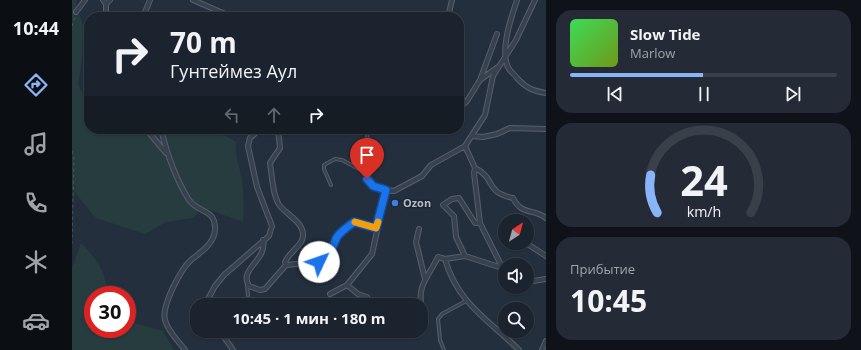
<!DOCTYPE html>
<html lang="ru">
<head>
<meta charset="utf-8">
<style>
	body { margin:0; font-family:"Open Sans",sans-serif; background:#242b36; color:#f1f3f6; height:100vh; display:flex; flex-direction:column; font-size:15px; white-space:nowrap }
	* { box-sizing:border-box; margin:0 }
	p { font-size:13px; color:#a0a4aa }
	.icon { flex:none; width:22px; height:22px; fill:none; stroke:currentColor; stroke-width:2; stroke-linecap:round; stroke-linejoin:round }
	.map { position:relative; flex:1; overflow:hidden }
	.sheet { display:flex; flex-direction:column; gap:10px; padding:10px; background:#0f1319; width:315px }
	.sheet>* { flex:none }
	.banner { position:absolute; left:12px; top:12px; width:380px; height:122px; border-radius:16px; box-shadow:0 1px 3px #0004,0 0 0 1px #39404a; background:#1b232e; color:#f1f3f6; overflow:hidden }
	.needle { width:26px; rotate:36deg }
	.tools { position:absolute; left:426px; top:214px; display:grid; gap:8px }
	.tools a { display:grid; place-items:center; width:36px; height:36px; border-radius:50%; background:#1b232e; box-shadow:0 1px 3px #0004,0 0 0 1px #39404a; font-size:20px }
	.speed { position:absolute; left:12px; top:286px; display:flex; gap:8px; font-size:20px; font-weight:700; text-align:center }
	.speed>* { display:grid; place-content:center; width:52px; height:52px; border-radius:50%; background:#1b232e; box-shadow:0 1px 3px #0004,0 0 0 1px #39404a; line-height:1 }
	.speed .limit { border:6px solid #d22; background:#fff; color:#111 }
	.pin { position:absolute; display:grid; place-items:center; width:34px; height:34px; color:#fff; margin:-41px -17px; border-radius:50% 50% 50% 0; rotate:-45deg; box-shadow:0 0 4px #0007 }
	.pin .icon { rotate:45deg }
	.me { position:absolute; width:44px; margin:-22px; rotate:48deg; stroke-linejoin:round; filter:drop-shadow(0 0 3px #0008) }
	.turn { display:flex; align-items:center; gap:14px; height:84px; padding:0 20px; font-size:18px }
	.turn .icon { width:52px; height:52px; stroke-width:2.5 }
	.turn b { display:block; font-size:28px; line-height:34px }
	.lanes { display:flex; align-items:center; height:38px; padding:0 20px; background:#0003; justify-content:center; gap:20px; direction:ltr }
	.lanes .off { opacity:.35 }
	.big { font-size:30px; font-weight:700; line-height:1.1 }
	.sheet .widget { flex:1; display:flex; flex-direction:column; justify-content:center; gap:6px; min-width:0; padding:0 14px; border-radius:16px; background:#242b36 }
	.sheet .dial { align-items:center; gap:0 }
	.dial svg { height:104px; overflow:visible; fill:none; stroke:#39404a; stroke-width:7; stroke-linecap:round; text-anchor:middle }
	.dial text { fill:#f1f3f6; stroke:none }
	.song { display:flex; align-items:center; gap:12px }
	.cover { width:48px; height:48px; border-radius:6px; background:linear-gradient(135deg,hsl(130 70% 55%),hsl(80 70% 35%)) }
	.played { height:4px; border-radius:2px; background:linear-gradient(90deg,#8ab4f8 50%,#39404a 50%) }
	.keys { display:flex; justify-content:space-around; direction:ltr }
	.trip { position:absolute; left:118px; top:298px; width:238px; height:40px; border-radius:16px; background:#1b232e; box-shadow:0 1px 3px #0004,0 0 0 1px #39404a; font-weight:700; line-height:40px; text-align:center }
	main { display:flex; flex:1; min-height:0 }
	.tabs { display:flex; flex-direction:column; width:72px; justify-content:space-around; align-items:center; background:#0b0e12; color:#a0a4aa }
	.tabs .icon { width:28px; height:28px }
	.tabs .current { color:#8ab4f8 }
	.tabs b { font-size:18px; color:#f1f3f6 }
	.map>svg:first-child { display:block }
</style>
</head>
<body>
<main>
<nav class="tabs">
<b>10:44</b>
<svg class="icon current" aria-label="directions" viewBox="0 0 24 24"><path d="M12 3l9 9-9 9-9-9zM9 14v-3h6M13 9l2 2-2 2"/></svg>
<svg class="icon" aria-label="music" viewBox="0 0 24 24"><path d="M9 18V5l10-2v13"/><circle cx="6" cy="18" r="3"/><circle cx="16" cy="16" r="3"/></svg>
<svg class="icon" aria-label="phone" viewBox="0 0 24 24"><path d="M5 4h4l2 5-3 2q2 4 5 5l2-3 5 2v4C11 20 4 13 5 4z"/></svg>
<svg class="icon" aria-label="climate" viewBox="0 0 24 24"><path d="M12 3v18M4 7l16 10M4 17L20 7"/></svg>
<svg class="icon" aria-label="car" viewBox="0 0 24 24"><path d="M5 17H2v-5l4-1 3-4h7l3 4 3 1v5h-3M9 17h6M6 11h13"/><circle cx="7" cy="17" r="2"/><circle cx="17" cy="17" r="2"/></svg>
</nav>
<div class="map">
<svg width="474" height="350" viewBox="0 0 474 350">
	<rect width="100%" height="100%" fill="#242f3e"/>
	<path fill="#263c3f" d="M0 0H5L4 4 11 25 10 58 6 85 17 104V129H141L164 142C163 157 166 161 169 175 172 191 172 207 171 222L130 207 121 218 94 222 73 234 24 218 0 189Z
		M9 243C27 261 32 271 37 295H21V329H55V321L91 331 102 350H0V268Z"/>
	<g fill="none" stroke-linecap="round" stroke-linejoin="round">
		<defs>
			<path id="lane" d="M290 171 296 151 295 129
				M259 185 252 169V165L263 159 270 160 289 170 301 186 314 190
				M175 284 176 296
				M372 350 368 340 366 319 370 314 394 301"/>
			<path id="street" d="M31 0 34 4 38 0
				M121 0 160 17
				M445 0C439 18 427 52 437 69 439 72 443 75 445 78 454 88 461 91 474 93
				M34 4V17
				M4 12 13 0
				M71 17 78 0
				M376 17 380 0
				M408 80 425 34
				M387 108 395 101 408 80 426 67
				M74 129 94 153
				M89 129C95 154 103 178 117 200 127 214 144 208 143 230 142 244 129 252 119 260 109 269 89 306 93 320 96 332 106 340 113 350
				M206 129 208 148 198 163C200 175 200 192 206 203 210 213 237 223 230 240 228 246 217 253 213 262L214 265
				M400 136 411 137 425 134 438 128 474 129
				M393 146 403 168 402 173 408 223 432 271
				M403 168C425 179 412 192 441 198 450 216 461 208 474 218
				M347 229 344 242 353 279
				M191 240C196 260 166 269 177 286L188 290 193 289 214 265
				M454 243 474 256
				M393 256 384 237 382 216 371 205 380 199 387 198 403 223H408
				M373 259C385 303 418 321 447 350
				M214 265 247 262 255 258 260 252 266 236 282 222 304 228
				M455 282 474 279
				M258 294 275 285
				M295 297 286 294 275 285 300 254 314 190 322 191 350 176 359 165 393 146 413 115 421 76 444 40 463 0
				M136 305 135 301 143 286 152 275 197 236 200 226 185 187 176 146 178 138 188 129
				M350 306C344 287 358 274 366 257L373 259 393 256 427 267 431 270
				M148 331 161 350
				M470 350 474 341"/>
		</defs>
		<use href="#lane" stroke="#565f6c" stroke-width="4"/>
		<use href="#street" stroke="#565f6c" stroke-width="6"/>
		<path stroke="#44595c" stroke-width="1" stroke-dasharray="3 3" stroke-linecap="butt" d="M0 26 3 17
			M0 151 2 158 0 244"/>
		<use href="#lane" stroke="#38414e" stroke-width="2"/>
		<use href="#street" stroke="#38414e" stroke-width="4"/>
	</g>
	<g fill="none" stroke-linecap="round" stroke-linejoin="round">
		<defs>
			<path id="route" d="M247 262C262 255 258 250 265 237 269 231 277 226 282 222L304 228 314 190 301 186 295 179"/>
		</defs>
		<use href="#route" stroke="#114b97" stroke-width="10"/>
		<use href="#route" stroke="#1a73e8" stroke-width="7"/>
		<path stroke="#f59e0b" stroke-width="7" d="M283 222 304 228 306 222"/>
	</g>
	<circle fill="#3f7fe0" stroke="#1d2633" stroke-width="1.5" cx="323" cy="203" r="4"/>
	<g text-anchor="middle" stroke-width="3" stroke-linejoin="round" paint-order="stroke">
		<g font-size="11" font-weight="bold" fill="#b4bcc9" stroke="#1d2633" text-anchor="start">
			<text x="331" y="207">Ozon</text>
		</g>
	</g>
</svg>
<div class="tools">
<a><svg class="needle" viewBox="-14 -14 28 28"><path d="M0-13l5 13h-10z" fill="#e53935"/><path d="M0 13l5-13h-10z" fill="#a0a4aa"/></svg></a>
<a><svg class="icon" aria-label="sound" viewBox="0 0 24 24"><path d="M4 9h4l5-4v14l-5-4H4zM17 9q2 3 0 6"/></svg></a>
<a><svg class="icon" aria-label="search" viewBox="0 0 24 24"><circle cx="10" cy="10" r="6"/><path d="M15 15l6 6"/></svg></a>
</div>
<div class="speed"><div class="limit">30</div></div>
<div class="pin" style="left:295px;top:179px;background:#d93025"><svg class="icon" aria-label="arrive" viewBox="0 0 24 24"><path d="M6 21V4h12l-3 4 3 4H6"/></svg></div>
<svg class="me" style="left:247px;top:262px" viewBox="-20 -20 40 40"><circle r="19" fill="#fff"/><path d="M0-13L10 11 0 6-10 11z" fill="#1a73e8"/></svg>
<div class="trip">10:45 · 1 мин · 180 m</div>
<div class="banner">
<div class="turn"><svg class="icon" aria-label="right" viewBox="0 0 24 24"><path d="M7 20v-9h11M14 6l5 5-5 5"/></svg><div><b>70 m</b>Гунтеймез Аул</div></div>
<div class="lanes"><svg class="icon off" aria-label="left" viewBox="0 0 24 24"><path d="M17 20v-9H6M10 6l-5 5 5 5"/></svg><svg class="icon off" aria-label="ahead" viewBox="0 0 24 24"><path d="M12 20V5M6 11l6-6 6 6"/></svg><svg class="icon" aria-label="right" viewBox="0 0 24 24"><path d="M7 20v-9h11M14 6l5 5-5 5"/></svg></div>
</div>
</div>
<section class="sheet">
<div class="widget">
<div class="song"><i class="cover"></i><div><b>Slow Tide</b><p>Marlow</p></div></div>
<div class="played"></div>
<div class="keys"><svg class="icon" aria-label="previous" viewBox="0 0 24 24"><path d="M18 5L8 12l10 7zM5 5v14"/></svg><svg class="icon" aria-label="pause" viewBox="0 0 24 24"><path d="M8 5v14M16 5v14"/></svg><svg class="icon" aria-label="next" viewBox="0 0 24 24"><path d="M6 5l10 7-10 7zM19 5v14"/></svg></div>
</div>
<div class="widget dial"><svg viewBox="0 0 100 80">
<path d="M14 69A42 42 0 1 1 86 69"/>
<path d="M14 69A42 42 0 0 1 9 40" stroke="#8ab4f8"/>
<text x="50" y="56" font-size="32" font-weight="700">24</text>
<text x="50" y="72" font-size="11">km/h</text>
</svg></div>
<div class="widget"><p>Прибытие</p><b class="big">10:45</b></div>
</section>
</main>
</body>
</html>
